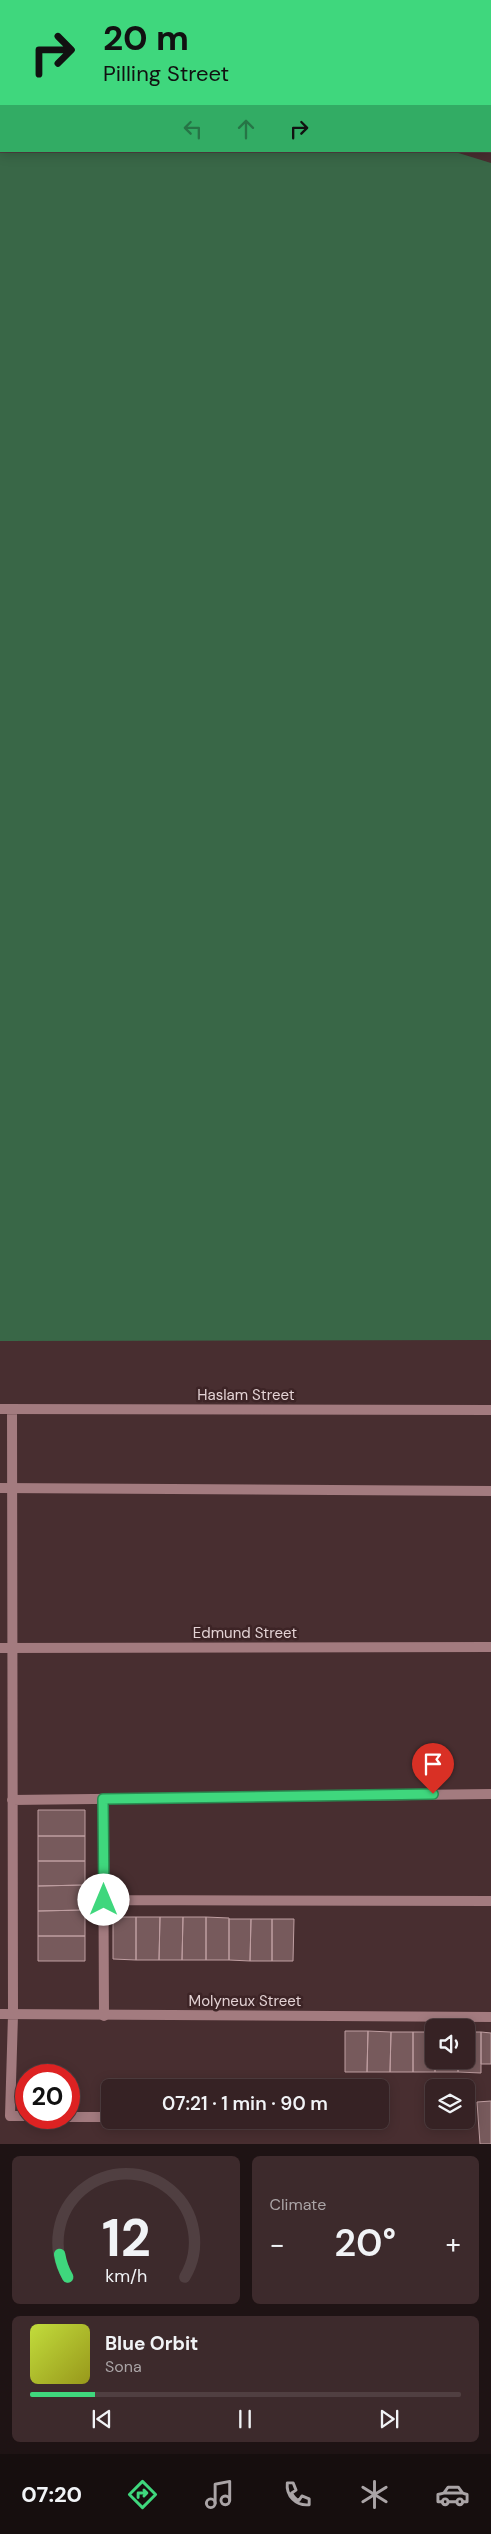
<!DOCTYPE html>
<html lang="en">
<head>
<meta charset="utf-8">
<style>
	body { margin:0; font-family:"DM Sans",sans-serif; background:#3d2a2c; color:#f1f3f6; height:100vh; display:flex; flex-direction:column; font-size:19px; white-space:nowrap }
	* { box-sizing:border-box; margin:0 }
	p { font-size:16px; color:#aaa4a6 }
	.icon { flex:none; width:28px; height:28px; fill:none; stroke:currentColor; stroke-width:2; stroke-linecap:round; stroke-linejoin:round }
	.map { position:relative; height:2144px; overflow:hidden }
	.sheet { display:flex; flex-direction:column; gap:12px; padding:12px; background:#1e1314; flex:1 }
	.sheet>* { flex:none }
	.hud { position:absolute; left:0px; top:0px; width:491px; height:152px; box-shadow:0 2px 12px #0003,0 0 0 1px #503f41; background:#3fd77d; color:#111; overflow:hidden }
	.tools { position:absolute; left:425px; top:2019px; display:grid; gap:10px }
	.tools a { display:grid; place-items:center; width:50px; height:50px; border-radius:8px; background:#362224; box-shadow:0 2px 12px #0003,0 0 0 1px #503f41; font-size:25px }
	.speed { position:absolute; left:15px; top:2064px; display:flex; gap:10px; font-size:25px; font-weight:700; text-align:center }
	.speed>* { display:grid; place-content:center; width:65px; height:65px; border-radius:50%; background:#362224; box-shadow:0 2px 12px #0003,0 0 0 1px #503f41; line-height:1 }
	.speed .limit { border:8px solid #d22; background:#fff; color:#111 }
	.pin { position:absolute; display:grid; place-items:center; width:42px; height:42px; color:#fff; margin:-51px -21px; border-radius:50% 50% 50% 0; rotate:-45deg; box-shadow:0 0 5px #0007 }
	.pin .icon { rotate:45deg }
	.me { position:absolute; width:55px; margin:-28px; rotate:0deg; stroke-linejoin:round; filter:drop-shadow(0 0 4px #0008) }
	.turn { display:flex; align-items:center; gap:18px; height:105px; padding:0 20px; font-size:22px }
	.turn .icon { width:65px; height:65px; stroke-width:2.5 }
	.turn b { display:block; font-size:35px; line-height:42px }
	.lanes { display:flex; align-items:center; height:48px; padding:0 20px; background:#0003; justify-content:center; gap:25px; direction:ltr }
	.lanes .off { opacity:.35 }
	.big { font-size:38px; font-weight:600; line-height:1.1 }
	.sheet .tile { flex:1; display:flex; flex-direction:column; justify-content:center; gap:8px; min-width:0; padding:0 18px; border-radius:8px; background:#3d2a2c }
	.sheet .dial { align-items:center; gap:0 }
	.dial svg { height:130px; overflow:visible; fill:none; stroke:#503f41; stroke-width:7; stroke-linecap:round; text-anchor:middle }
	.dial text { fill:#f1f3f6; stroke:none }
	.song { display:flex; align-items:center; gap:15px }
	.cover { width:60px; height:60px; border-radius:8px; background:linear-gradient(135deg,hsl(70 70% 55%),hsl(60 70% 35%)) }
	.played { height:5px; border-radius:2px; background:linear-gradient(90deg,#3fd77d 15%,#503f41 15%) }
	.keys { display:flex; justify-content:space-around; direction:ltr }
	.heat { display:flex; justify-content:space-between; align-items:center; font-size:28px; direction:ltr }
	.sheet .tiles { flex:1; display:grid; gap:12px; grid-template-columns:1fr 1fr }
	.tile:last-child { grid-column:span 2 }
	.trip { position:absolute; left:101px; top:2079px; width:288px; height:50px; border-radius:8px; background:#362224; box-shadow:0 2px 12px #0003,0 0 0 1px #503f41; font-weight:600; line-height:50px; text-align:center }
	.menu { display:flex; height:80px; justify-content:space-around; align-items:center; background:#160e0e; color:#aaa4a6 }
	.menu .icon { width:35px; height:35px }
	.menu .active { color:#3fd77d }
	.menu b { font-size:22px; color:#f1f3f6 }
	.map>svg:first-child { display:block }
</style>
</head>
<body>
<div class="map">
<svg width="491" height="2144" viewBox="0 0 491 2144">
	<rect width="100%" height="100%" fill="#482e30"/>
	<path fill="#396747" d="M0 0 199 1H1V151H452L491 163V1340L0 1341Z"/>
	<path fill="#775a5c" stroke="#bf9ea1" d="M284 0H491V10L490 1Z
		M38 1810H85V1836H38Z
		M38 1836H85V1861H38Z
		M38 1861H85V1885L38 1886Z
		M85 1885V1910L38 1911V1886Z
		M85 1910V1936H38V1911Z
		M113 1917H136V1960L113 1959Z
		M136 1917H160L159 1960H136Z
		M160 1917H183L182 1960H159Z
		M183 1917H206V1960H182Z
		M206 1917 229 1918V1960H206Z
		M229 1919H251L250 1961 229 1960Z
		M251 1919H272V1961H250Z
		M272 1919H294L293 1961H272Z
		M38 1936H85V1961H38Z
		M345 2031H368L367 2072H345Z
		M368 2031 391 2032 390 2072H367Z
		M391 2032H413V2072H390Z
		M413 2032H434L435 2072H413Z
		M466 2032H481V2073L458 2072V2060H466Z
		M481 2032 491 2033V2064H481Z
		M435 2060H458V2072H435Z
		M491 2101V2144H480L477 2102Z"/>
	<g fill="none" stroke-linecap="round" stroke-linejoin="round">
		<path stroke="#a37b7f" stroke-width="10" d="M0 1488 491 1491
			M103 1799 104 2016
			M104 1900 491 1901"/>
		<path stroke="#a37b7f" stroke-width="10" d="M0 1409 491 1410
			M12 1409 13 2015 10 2116H26
			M0 1648 491 1647
			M12 1800 491 1794
			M0 2014 491 2017
			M69 2117H110"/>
	</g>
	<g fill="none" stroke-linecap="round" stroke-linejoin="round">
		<defs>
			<path id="route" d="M104 1900 103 1799 433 1794"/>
		</defs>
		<use href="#route" stroke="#298c51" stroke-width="12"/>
		<use href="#route" stroke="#3fd77d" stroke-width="9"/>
	</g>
	<g text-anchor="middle" stroke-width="5" stroke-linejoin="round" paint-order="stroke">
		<g font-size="15" fill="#e3d2d4" stroke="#3d2426">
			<text x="246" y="1400">Haslam Street</text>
			<text x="245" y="1638">Edmund Street</text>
			<text x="245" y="2006">Molyneux Street</text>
		</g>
	</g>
</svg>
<div class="tools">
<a><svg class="icon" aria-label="sound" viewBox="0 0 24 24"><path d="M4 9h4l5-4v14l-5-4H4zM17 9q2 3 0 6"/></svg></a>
<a><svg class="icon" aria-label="layers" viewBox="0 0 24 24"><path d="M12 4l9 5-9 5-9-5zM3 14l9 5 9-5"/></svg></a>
</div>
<div class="speed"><div class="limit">20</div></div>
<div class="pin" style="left:433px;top:1794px;background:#d93025"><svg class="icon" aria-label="arrive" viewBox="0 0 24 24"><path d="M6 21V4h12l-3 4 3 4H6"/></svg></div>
<svg class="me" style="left:104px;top:1900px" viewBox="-20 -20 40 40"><circle r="19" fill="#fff"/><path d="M0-13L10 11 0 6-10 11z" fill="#3fd77d"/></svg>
<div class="trip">07:21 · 1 min · 90 m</div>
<div class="hud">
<div class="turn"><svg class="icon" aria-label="right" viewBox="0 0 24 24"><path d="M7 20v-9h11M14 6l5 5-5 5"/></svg><div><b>20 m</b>Pilling Street</div></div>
<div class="lanes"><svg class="icon off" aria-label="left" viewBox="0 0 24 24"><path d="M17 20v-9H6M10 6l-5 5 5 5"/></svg><svg class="icon off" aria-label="ahead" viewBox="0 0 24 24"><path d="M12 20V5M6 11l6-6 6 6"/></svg><svg class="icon" aria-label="right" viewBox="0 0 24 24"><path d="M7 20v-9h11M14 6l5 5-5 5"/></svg></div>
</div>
</div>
<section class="sheet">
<div class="tiles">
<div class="tile dial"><svg viewBox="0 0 100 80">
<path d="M14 69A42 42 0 1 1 86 69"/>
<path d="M14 69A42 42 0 0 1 9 55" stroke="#3fd77d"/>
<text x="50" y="56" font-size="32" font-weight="700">12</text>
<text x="50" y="72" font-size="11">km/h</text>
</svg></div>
<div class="tile"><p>Climate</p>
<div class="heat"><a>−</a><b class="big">20°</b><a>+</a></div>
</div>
<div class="tile">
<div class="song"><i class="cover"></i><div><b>Blue Orbit</b><p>Sona</p></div></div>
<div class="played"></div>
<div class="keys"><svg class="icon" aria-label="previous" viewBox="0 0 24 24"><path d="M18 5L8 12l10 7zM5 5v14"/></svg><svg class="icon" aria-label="pause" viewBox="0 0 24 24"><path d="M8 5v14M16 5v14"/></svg><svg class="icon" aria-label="next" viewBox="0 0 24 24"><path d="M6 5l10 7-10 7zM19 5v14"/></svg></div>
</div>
</div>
</section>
<nav class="menu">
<b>07:20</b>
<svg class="icon active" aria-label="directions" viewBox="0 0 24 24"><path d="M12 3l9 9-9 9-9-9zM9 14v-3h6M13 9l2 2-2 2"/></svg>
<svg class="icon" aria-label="music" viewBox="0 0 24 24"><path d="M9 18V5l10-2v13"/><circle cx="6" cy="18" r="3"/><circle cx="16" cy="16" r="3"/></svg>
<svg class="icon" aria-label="phone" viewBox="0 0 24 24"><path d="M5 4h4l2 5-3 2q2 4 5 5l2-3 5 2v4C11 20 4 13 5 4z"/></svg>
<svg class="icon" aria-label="climate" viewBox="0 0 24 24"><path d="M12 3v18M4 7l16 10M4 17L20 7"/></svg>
<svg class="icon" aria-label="car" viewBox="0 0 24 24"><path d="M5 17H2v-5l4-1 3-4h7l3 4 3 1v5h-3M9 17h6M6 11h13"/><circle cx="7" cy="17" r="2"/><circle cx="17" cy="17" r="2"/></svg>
</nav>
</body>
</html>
